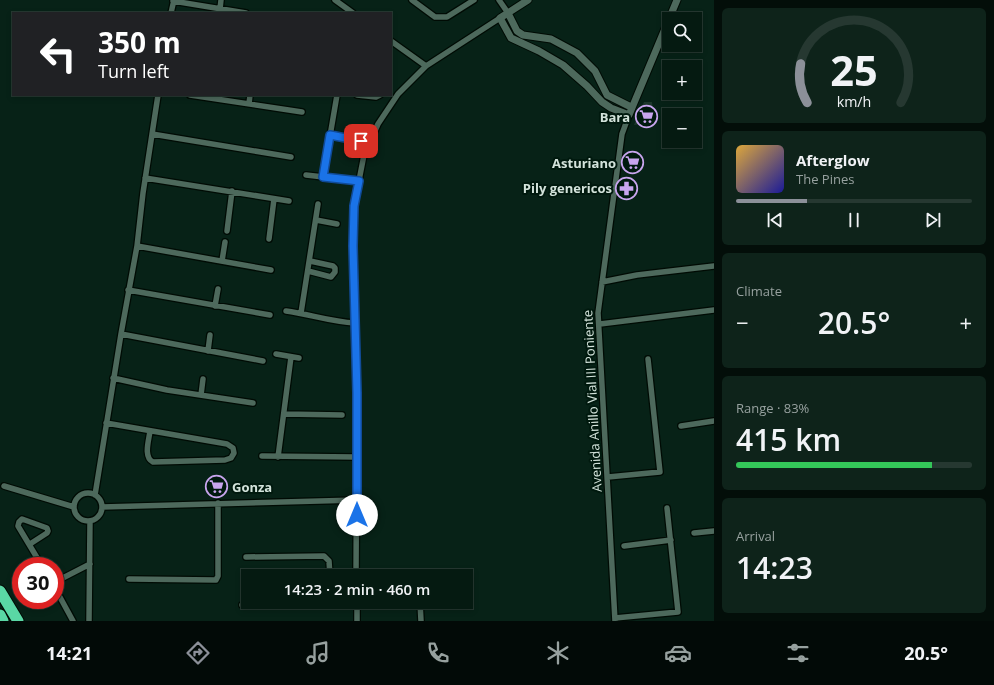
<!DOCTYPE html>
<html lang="en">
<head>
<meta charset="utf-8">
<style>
	body { margin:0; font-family:"Open Sans",sans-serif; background:#0e231a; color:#f1f3f6; height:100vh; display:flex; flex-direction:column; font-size:15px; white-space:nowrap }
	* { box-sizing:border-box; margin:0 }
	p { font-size:13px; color:#97a19f }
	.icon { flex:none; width:22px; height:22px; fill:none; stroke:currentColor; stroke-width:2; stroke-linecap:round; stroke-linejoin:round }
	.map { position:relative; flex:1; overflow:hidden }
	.panel { display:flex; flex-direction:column; gap:8px; padding:8px; background:#030e09; width:280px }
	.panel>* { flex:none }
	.top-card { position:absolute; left:12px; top:12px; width:380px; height:84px; border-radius:0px; box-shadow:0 2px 6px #0003,0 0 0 1px #263831; background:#202124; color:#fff; overflow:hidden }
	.controls { position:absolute; left:662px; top:12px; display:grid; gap:8px }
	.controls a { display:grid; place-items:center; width:40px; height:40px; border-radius:0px; background:#051a11; box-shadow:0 2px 6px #0003,0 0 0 1px #263831; font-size:20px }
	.speed { position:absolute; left:12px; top:557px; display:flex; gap:8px; font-size:20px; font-weight:700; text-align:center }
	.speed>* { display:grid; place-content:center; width:52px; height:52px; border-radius:50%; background:#051a11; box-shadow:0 2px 6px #0003,0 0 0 1px #263831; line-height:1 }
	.speed .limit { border:6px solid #d22; background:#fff; color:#111 }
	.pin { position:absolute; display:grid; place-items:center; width:34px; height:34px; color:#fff; margin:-17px; border-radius:8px; box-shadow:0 2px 6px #0006 }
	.me { position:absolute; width:44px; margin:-22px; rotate:0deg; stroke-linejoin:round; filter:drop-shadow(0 0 3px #0008) }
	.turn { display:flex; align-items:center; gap:14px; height:84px; padding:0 20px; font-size:18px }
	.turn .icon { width:52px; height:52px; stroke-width:2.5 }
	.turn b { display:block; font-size:28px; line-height:34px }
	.big { font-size:30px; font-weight:600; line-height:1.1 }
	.panel .tile { flex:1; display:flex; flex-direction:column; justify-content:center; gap:6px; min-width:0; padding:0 14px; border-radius:6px; background:#0e231a }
	.panel .dial { align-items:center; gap:0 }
	.dial svg { height:104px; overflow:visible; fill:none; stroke:#263831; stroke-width:7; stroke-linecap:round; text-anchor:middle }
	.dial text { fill:#f1f3f6; stroke:none }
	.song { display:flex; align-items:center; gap:12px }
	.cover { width:48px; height:48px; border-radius:6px; background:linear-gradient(135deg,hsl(40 70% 55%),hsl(240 70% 35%)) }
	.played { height:4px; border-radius:2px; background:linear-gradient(90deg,#8c9099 30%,#263831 30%) }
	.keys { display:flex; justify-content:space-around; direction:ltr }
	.heat { display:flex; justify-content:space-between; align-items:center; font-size:22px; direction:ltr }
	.charge { height:6px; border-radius:3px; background:linear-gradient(90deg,#34c759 83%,#263831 0) }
	.trip { position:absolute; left:241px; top:569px; width:232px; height:40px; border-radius:0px; background:#051a11; box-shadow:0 2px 6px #0003,0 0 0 1px #263831; font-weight:600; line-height:40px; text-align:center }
	.menu { display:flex; height:64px; justify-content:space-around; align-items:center; background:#020a07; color:#97a19f }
	.menu .icon { width:28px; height:28px }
	.menu .on { color:#8c9099 }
	.menu b { font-size:18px; color:#f1f3f6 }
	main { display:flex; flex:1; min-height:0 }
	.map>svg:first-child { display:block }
</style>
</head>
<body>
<main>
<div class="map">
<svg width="714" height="621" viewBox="0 0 714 621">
	<rect width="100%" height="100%" fill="#072217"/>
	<path fill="#1d382c" d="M644 102H652L654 122 634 125Z"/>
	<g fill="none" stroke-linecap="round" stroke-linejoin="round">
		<defs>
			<path id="minor" d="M335 0 353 13
				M412 0 435 17H447L474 0
				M499 0 508 13
				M173 1 246 13
				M220 9 221 0
				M171 13 174 0
				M391 41 426 66
				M190 95 302 112
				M357 95 376 97 380 95
				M249 104 250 95
				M152 134 291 157
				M330 135 361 141
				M306 175 359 181
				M323 177 337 95
				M145 178 289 201
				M316 220 337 224
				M227 231 232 191
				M269 239 274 199
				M137 246 271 270
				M222 261 225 242
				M308 271 331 277 335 272V268L333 266 310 261
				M602 282 637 275 714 266
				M128 290 270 315
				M215 306 218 289
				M286 311C309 314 331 322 355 323
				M301 313 318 204
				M600 324 714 310
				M121 334 263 361
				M208 351 210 335
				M276 354 299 358
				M113 378 167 390 253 403
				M201 395 203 379
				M284 414 342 415
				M106 423 227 444 233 448 234 453 231 458 225 460 153 462C143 457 149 440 150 431
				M681 426 714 421
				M262 456 356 457
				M278 457 291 357
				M608 477 660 472 648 359
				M4 486 74 507
				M74 507a14 14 0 1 1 28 0a14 14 0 1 1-28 0Z
				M95 495 121 334 137 246 143 193 158 95
				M102 507 357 500
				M694 533 714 531
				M30 544 47 533 48 531 47 528 22 519 19 522 18 526 42 566
				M624 546 671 540
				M246 557 324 556 329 561 330 576
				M356 576 357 393 353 246 354 206 364 155 378 124 398 94 426 66 500 18
				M129 579 216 580 218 576V503
				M55 582 90 564
				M55 588 73 621
				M357 602V621
				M420 602 421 621
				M242 605 331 603 357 604
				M615 618 678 612 667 508
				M89 621 90 521
				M615 621 598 313 622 134 629 115"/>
			<path id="tertiary" d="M528 0 500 18 511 38 539 51 563 65 587 86 602 102 611 108 629 115 677 0
				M508 13 517 31 523 35 551 39 577 53 595 71 607 95 631 107"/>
			<path id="motorway" d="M0 591 18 621
				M0 615 3 621"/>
		</defs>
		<use href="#minor" stroke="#000b04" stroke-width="8"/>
		<use href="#tertiary" stroke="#000b04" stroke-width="9"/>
		<use href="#motorway" stroke="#000b04" stroke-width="13"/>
		<use href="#minor" stroke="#4d695c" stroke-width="5.5"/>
		<use href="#tertiary" stroke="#4d695c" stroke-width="7"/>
		<use href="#motorway" stroke="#5ad7a5" stroke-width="11"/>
	</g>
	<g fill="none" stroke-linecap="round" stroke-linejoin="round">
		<defs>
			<path id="route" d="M357 515V393L353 246 354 206 359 181 323 177 330 135 361 141"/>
		</defs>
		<use href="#route" stroke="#114b97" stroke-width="10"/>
		<use href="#route" stroke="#1a73e8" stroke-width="7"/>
	</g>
	<defs>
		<symbol id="supermarket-ring" viewBox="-11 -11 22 22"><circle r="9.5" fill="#00190e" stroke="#c8a5ee" stroke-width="1.5"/><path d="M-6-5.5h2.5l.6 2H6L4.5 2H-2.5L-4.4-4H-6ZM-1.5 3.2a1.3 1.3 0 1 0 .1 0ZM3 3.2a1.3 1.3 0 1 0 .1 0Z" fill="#c8a5ee"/></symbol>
		<symbol id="pharmacy-ring" viewBox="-11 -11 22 22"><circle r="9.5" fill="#00190e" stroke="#c8a5ee" stroke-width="1.5"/><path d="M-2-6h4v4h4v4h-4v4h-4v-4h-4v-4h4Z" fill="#c8a5ee"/></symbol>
	</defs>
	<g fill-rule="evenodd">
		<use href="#supermarket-ring" x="634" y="104" width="25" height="25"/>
		<use href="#supermarket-ring" x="620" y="150" width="25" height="25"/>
		<use href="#pharmacy-ring" x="614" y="176" width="25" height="25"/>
		<use href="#supermarket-ring" x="204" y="474" width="25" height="25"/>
	</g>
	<g text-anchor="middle" stroke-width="4" stroke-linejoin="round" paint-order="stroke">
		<g font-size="13" font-weight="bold" fill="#d3e3db" stroke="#00190e" text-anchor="end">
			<text x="630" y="122">Bara</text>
			<text x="616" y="168">Asturiano</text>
			<text x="612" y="193">Pily genericos</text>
			<text x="232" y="492" text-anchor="start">Gonza</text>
		</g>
		<g font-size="13" fill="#d3e3db" stroke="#00190e">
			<text transform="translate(592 401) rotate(-93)" y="5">Avenida Anillo Vial III Poniente</text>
		</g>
	</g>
</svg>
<div class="controls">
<a><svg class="icon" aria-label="search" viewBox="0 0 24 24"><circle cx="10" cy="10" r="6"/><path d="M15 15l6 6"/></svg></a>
<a>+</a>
<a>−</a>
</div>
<div class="speed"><div class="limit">30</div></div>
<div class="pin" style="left:361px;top:141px;background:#d93025"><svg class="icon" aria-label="arrive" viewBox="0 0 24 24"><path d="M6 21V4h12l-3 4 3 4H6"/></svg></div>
<svg class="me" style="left:357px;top:515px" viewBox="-20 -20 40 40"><circle r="19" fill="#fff"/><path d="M0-13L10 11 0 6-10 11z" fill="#1a73e8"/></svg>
<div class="trip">14:23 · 2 min · 460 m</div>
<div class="top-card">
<div class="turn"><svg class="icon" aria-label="left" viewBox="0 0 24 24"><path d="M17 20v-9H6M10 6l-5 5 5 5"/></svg><div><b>350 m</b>Turn left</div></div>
</div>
</div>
<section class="panel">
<div class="tile dial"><svg viewBox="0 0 100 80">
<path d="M14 69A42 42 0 1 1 86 69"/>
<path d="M14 69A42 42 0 0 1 9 39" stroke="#8c9099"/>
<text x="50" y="56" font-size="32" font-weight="700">25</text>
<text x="50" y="72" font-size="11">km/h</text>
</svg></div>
<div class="tile">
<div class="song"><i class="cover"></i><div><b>Afterglow</b><p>The Pines</p></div></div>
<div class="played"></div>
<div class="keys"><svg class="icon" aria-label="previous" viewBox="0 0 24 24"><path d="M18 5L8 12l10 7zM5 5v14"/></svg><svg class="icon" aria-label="pause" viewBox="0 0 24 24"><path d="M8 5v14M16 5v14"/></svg><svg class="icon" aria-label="next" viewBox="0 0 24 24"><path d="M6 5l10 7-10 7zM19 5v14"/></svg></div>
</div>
<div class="tile"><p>Climate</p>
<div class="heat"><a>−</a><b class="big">20.5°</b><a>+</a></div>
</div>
<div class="tile"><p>Range · 83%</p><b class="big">415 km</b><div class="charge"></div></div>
<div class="tile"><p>Arrival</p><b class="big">14:23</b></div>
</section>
</main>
<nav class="menu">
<b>14:21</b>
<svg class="icon on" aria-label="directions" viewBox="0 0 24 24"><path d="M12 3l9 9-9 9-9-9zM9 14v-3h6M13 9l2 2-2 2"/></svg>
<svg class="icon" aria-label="music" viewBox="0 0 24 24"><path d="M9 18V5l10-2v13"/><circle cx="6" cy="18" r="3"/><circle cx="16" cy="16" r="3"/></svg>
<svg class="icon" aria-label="phone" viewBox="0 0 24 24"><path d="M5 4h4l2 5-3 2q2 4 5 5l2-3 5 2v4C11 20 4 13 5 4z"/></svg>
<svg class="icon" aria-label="climate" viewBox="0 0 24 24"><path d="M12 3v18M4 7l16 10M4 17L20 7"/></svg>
<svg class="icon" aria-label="car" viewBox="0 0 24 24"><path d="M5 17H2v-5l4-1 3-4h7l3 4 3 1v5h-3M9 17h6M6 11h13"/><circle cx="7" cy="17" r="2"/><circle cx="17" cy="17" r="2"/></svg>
<svg class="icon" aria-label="filters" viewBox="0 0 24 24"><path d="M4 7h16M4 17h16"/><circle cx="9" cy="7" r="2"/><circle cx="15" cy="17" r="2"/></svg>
<b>20.5°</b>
</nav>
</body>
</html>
